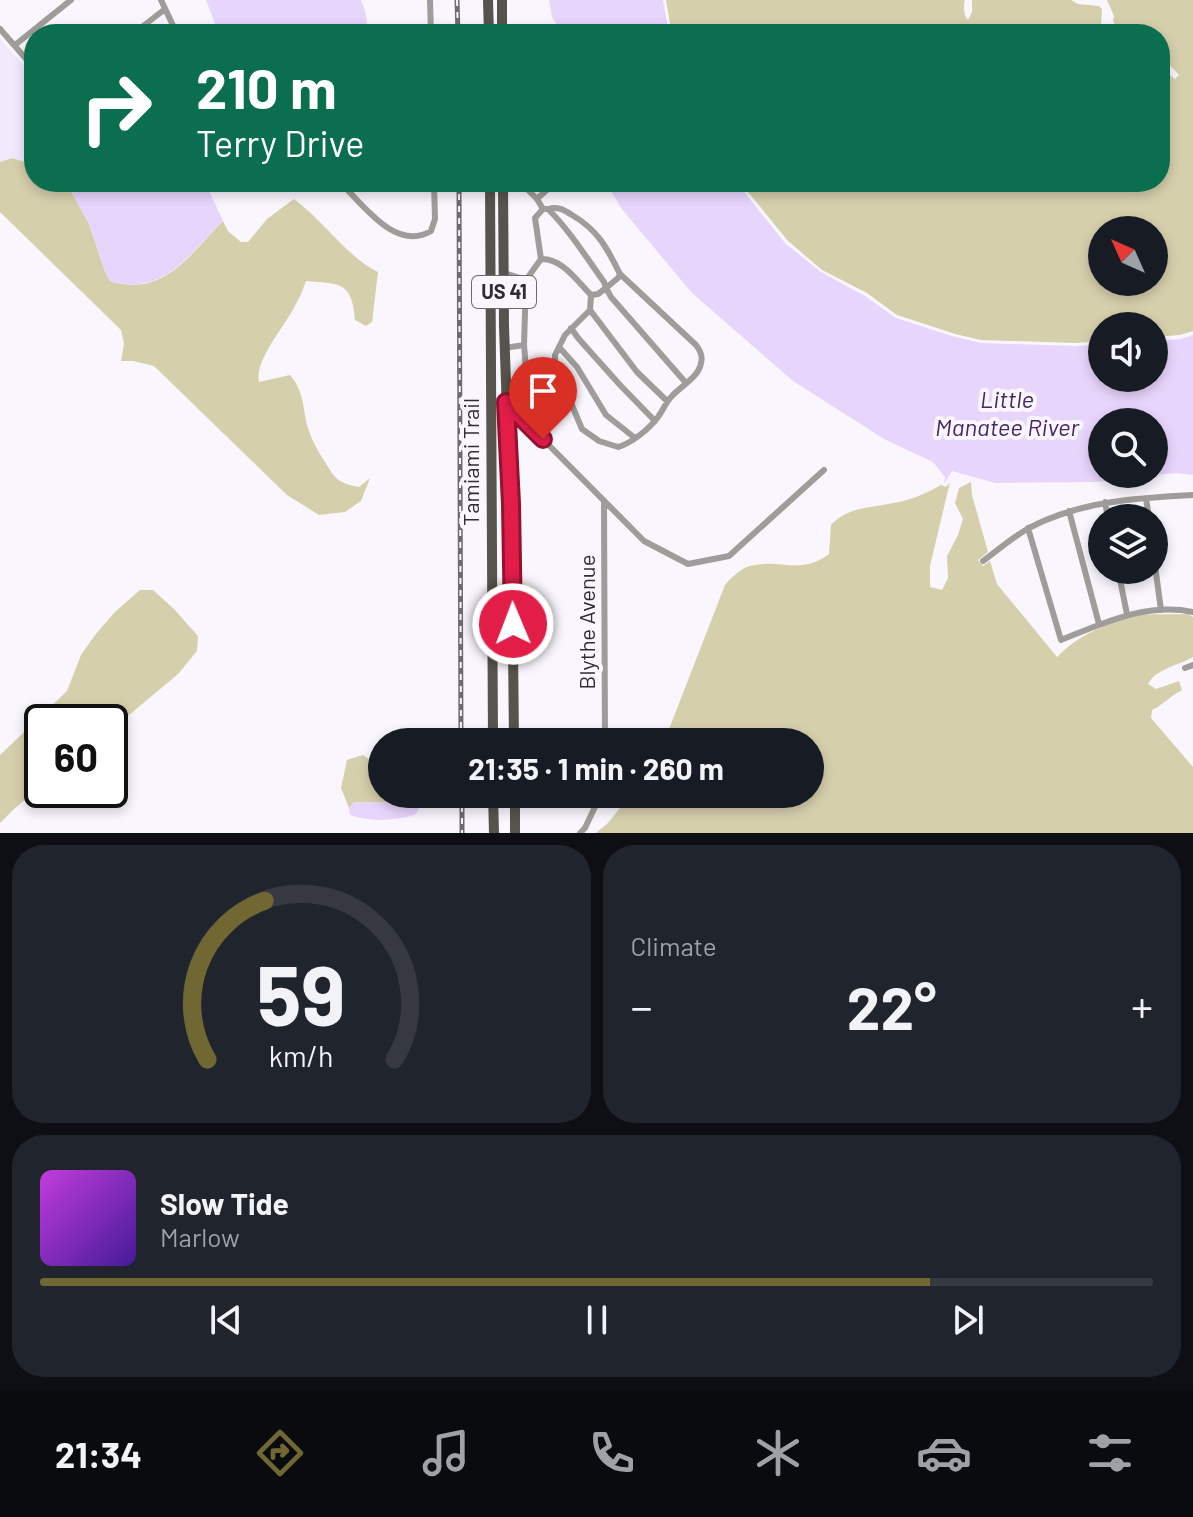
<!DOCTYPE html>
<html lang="en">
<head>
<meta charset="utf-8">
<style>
	body { margin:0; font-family:Barlow,sans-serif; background:#20242c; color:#f1f3f6; height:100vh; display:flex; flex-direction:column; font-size:30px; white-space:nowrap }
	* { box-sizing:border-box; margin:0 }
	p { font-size:26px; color:#9ea1a6 }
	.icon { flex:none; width:44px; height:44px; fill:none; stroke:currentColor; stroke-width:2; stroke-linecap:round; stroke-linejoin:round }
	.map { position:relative; height:833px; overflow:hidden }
	.drawer { display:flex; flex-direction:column; gap:12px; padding:12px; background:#0d0f14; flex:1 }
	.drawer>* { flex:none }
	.top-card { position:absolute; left:24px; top:24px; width:1146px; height:168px; border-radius:32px; box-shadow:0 4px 12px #0003; background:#0b6e4f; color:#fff; overflow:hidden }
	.needle { width:52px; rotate:315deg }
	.buttons { position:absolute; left:1088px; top:216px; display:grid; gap:16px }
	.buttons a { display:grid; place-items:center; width:80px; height:80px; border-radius:50%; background:#171b24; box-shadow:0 4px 12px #0003; font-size:40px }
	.speed { position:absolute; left:24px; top:704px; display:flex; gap:16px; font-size:40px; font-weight:700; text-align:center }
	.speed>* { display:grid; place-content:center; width:104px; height:104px; border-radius:50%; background:#171b24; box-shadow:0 4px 12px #0003; line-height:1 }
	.speed .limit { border:4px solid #111; border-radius:12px; background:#fff; color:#111 }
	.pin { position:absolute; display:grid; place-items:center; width:68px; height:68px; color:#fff; margin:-82px -34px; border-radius:50% 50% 50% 0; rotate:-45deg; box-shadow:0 0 8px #0007 }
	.pin .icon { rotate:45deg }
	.me { position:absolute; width:88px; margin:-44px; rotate:359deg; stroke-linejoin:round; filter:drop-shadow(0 0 6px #0008) }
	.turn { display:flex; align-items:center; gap:28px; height:168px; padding:0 40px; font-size:36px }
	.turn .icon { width:104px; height:104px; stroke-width:2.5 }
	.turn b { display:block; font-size:56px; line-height:68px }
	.big { font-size:60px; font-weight:700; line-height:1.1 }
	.drawer .tile { flex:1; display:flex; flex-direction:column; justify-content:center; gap:12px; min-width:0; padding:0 28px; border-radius:32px; background:#20242c }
	.drawer .dial { align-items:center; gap:0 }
	.dial svg { height:208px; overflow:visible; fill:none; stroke:#363941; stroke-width:7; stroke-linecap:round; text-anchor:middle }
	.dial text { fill:#f1f3f6; stroke:none }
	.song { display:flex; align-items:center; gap:24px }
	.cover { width:96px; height:96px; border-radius:12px; background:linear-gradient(135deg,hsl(290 70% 55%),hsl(260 70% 35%)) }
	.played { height:8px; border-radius:4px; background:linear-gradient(90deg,#706733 80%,#363941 80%) }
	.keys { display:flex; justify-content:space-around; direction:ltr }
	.heat { display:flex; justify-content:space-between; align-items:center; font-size:44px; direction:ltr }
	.drawer .tiles { flex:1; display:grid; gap:12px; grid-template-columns:1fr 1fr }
	.tile:last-child { grid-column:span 2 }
	.trip { position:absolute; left:368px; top:728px; width:456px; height:80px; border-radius:40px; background:#171b24; box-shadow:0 4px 12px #0003; font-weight:700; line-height:80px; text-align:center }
	.menu { display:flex; height:128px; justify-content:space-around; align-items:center; background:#090b0e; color:#9ea1a6 }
	.menu .icon { width:56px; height:56px }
	.menu .current { color:#706733 }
	.menu b { font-size:36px; color:#f1f3f6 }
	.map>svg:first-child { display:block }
</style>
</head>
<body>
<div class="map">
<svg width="1193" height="833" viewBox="0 0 1193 833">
	<rect width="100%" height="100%" fill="#faf6fe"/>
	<path fill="#f2eafb" d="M0 38 34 78V171L25 162 12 158 0 162Z"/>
	<path fill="#d5cfac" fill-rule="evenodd" d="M666 0H965C963 5 964 17 968 20L972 12V0H1071L1078 4 1099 6 1102 9 1101 26 1103 32 1108 34H672Z
		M1107 0H1193V331L1180 335 1154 337V326H1102V341L1075 343 981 340 955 334 897 315 867 293 822 270 788 241 740 182H1160V63L1167 73 1175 79 1179 75 1160 55V34H1138L1133 28 1115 25 1113 21 1114 16ZM1102 230H1154V282H1102Z
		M12 158 25 162 34 171V182H66L89 224 104 269 110 281C164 298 190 254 223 221L228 231 241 242H248L267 219 294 199C324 221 346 256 378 272L372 322 366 326 355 320C352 281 340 284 306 281 303 289 300 297 296 304 286 325 254 360 259 382L290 375C305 393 302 407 308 428 312 441 318 451 325 462 335 479 338 483 359 487L370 478 361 501 345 512 319 515 287 495 154 366 133 361H121L124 344 121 330 0 212V162Z
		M950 482 930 566V587L942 590 948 578 947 556 958 535 963 519 955 503 959 488 971 482 972 495 988 552 978 560 983 566 990 561 997 584 1057 657C1077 636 1108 622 1136 616 1152 613 1171 615 1188 614L1193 617V657C1178 666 1157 668 1148 684L1156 689 1179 681 1182 690C1170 696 1163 705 1152 710L1151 718 1193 767V833H596L608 823 631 794H810V742H664L725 585C732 577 740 569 750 566 781 558 799 576 829 554L831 525C847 508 866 508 888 504 908 501 924 495 941 485L946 487Z
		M140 590H153L174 609 198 636 197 651 178 674 110 731V722H42V785L13 810 0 823V755L67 691 81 655 95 635 115 612Z
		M363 755 382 768V794H408C391 804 373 803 354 802L349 808 341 788 347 760Z"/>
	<path fill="#e8d5fc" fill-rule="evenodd" d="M206 0H361C366 11 368 22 367 34H219Z
		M549 0H663L669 34H562L552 17Z
		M66 182H205L223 221C189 254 164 297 110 281L104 269 89 224Z
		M606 182H736L786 244 821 272 865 296 896 318 952 336 981 343 1076 346 1102 344V378H1154V341L1181 339 1193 335V475L1175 473 1096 482 995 483 952 471 944 484 945 477 933 462 884 439 793 381 692 293 621 208ZM1154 422V474H1102V422Z
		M408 794H417L419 809 415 815C393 821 372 822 350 815L349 808 354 802C373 803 391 804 408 794Z"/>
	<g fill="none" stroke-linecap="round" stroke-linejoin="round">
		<path stroke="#9e9d99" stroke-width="6" d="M161 0 177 34
			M430 0 431 34
			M0 29 34 68
			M133 34 165 9
			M15 45 71 0
			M247 182V183
			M340 182C363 205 396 252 431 231L435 219 434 182
			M520 182 537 199 543 209
			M537 199 551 186 552 182
			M548 209C558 206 564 210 572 215 598 230 607 248 620 274L618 278 606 288 611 297 686 383
			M504 273 526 280 541 259C562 258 577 281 591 295L598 294 606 288 604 282C586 257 570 231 548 209H543L535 218 541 259
			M591 295 590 310 565 335 555 355V373L566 391 582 429 599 441 618 447C632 443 649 429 658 417 663 410 666 402 672 396 681 386 699 377 701 363 703 356 700 350 696 345L620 274
			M590 310 637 372 667 401
			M571 328 578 338 620 385 655 421
			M559 347 577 367 606 415 635 438
			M505 348 524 345 526 280
			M491 400 506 402 644 541 688 564 729 556 824 470
			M522 417 529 406 524 345
			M1146 498 1149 518
			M604 502 605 742
			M1105 502 1108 518
			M1069 511 1099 624
			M1028 528 1061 640C1103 623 1147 602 1193 612
			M1154 558 1161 610
			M983 561C998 550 1013 537 1029 528 1080 501 1137 498 1193 495
			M1118 570 1127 614
			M1185 668 1193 665
			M580 833 585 828 601 794"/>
		<path stroke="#56544c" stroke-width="10" d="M488 0 489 34
			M502 0V34
			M490 182 493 742
			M503 182 504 326 512 554 514 742
			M493 794 494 833
			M515 794V833"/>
		<defs>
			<path id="rail" d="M457 0 458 34
				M459 182 461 742
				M462 794V833"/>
		</defs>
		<use href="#rail" stroke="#6d6b70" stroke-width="5"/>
		<use href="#rail" stroke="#faf6fe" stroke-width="2" stroke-dasharray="6" stroke-linecap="butt"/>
	</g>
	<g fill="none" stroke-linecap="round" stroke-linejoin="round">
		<defs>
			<path id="route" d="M513 624 511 504 506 402 543 439"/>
		</defs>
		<use href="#route" stroke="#92132f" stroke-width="20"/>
		<use href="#route" stroke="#e11d48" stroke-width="14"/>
	</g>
	<g text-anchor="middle" stroke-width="8" stroke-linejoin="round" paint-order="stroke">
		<rect fill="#faf6fe" stroke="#6c696e" stroke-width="2" x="472" y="276" width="64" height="32" rx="6"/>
		<g font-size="20" font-weight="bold" fill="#2f2d31">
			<text x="504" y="299">US 41</text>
		</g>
		<g font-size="22" fill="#2f2d31" stroke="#faf6fe">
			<text transform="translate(471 462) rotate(-90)" y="8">Tamiami Trail</text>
			<text transform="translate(587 622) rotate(-90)" y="8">Blythe Avenue</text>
		</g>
		<g font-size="24" font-style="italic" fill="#462760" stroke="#faf6fe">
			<text x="1007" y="408">Little<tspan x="1007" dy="28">Manatee River</tspan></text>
		</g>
	</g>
</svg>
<div class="buttons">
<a><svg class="needle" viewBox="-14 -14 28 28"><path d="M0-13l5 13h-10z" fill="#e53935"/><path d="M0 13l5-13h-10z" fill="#9ea1a6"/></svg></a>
<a><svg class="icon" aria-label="sound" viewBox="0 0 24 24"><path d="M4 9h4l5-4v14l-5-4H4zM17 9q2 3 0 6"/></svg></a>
<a><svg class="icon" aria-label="search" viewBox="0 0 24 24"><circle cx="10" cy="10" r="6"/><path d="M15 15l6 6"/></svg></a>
<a><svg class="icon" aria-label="layers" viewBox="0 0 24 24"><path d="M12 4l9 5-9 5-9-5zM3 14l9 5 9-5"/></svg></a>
</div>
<div class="speed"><div class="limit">60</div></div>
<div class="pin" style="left:543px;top:439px;background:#d93025"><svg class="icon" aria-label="arrive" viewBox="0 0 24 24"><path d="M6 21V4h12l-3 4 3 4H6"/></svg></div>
<svg class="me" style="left:513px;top:624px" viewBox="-20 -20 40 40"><circle r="17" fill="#e11d48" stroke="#fff" stroke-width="3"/><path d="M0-11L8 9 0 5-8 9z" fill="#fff"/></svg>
<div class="trip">21:35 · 1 min · 260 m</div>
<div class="top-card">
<div class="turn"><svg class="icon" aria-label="right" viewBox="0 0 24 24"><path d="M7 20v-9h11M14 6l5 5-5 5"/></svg><div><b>210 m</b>Terry Drive</div></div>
</div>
</div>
<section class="drawer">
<div class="tiles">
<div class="tile dial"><svg viewBox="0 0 100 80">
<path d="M14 69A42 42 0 1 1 86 69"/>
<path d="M14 69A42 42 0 0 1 36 8" stroke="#706733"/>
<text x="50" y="56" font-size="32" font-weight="700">59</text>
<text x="50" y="72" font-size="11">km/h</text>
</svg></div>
<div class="tile"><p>Climate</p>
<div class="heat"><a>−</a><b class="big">22°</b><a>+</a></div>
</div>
<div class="tile">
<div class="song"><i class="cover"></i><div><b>Slow Tide</b><p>Marlow</p></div></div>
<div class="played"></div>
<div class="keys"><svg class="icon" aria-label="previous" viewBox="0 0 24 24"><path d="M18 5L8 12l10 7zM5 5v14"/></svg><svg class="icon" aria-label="pause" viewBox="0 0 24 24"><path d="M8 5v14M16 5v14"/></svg><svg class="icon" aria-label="next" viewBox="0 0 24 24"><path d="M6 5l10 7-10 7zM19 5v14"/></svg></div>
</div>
</div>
</section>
<nav class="menu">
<b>21:34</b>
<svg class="icon current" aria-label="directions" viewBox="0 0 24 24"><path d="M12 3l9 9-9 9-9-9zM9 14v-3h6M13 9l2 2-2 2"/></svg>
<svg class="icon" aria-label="music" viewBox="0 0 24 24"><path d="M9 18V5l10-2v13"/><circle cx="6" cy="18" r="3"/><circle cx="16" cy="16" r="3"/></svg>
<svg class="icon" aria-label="phone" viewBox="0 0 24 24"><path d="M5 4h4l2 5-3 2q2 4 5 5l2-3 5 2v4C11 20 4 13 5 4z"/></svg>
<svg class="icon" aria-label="climate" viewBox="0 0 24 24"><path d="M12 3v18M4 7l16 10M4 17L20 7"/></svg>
<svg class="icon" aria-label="car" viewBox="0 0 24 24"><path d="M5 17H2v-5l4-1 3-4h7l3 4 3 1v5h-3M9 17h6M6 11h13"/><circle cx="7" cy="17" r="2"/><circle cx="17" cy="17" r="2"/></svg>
<svg class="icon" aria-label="filters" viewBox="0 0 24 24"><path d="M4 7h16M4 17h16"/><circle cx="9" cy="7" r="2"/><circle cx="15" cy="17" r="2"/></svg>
</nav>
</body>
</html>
